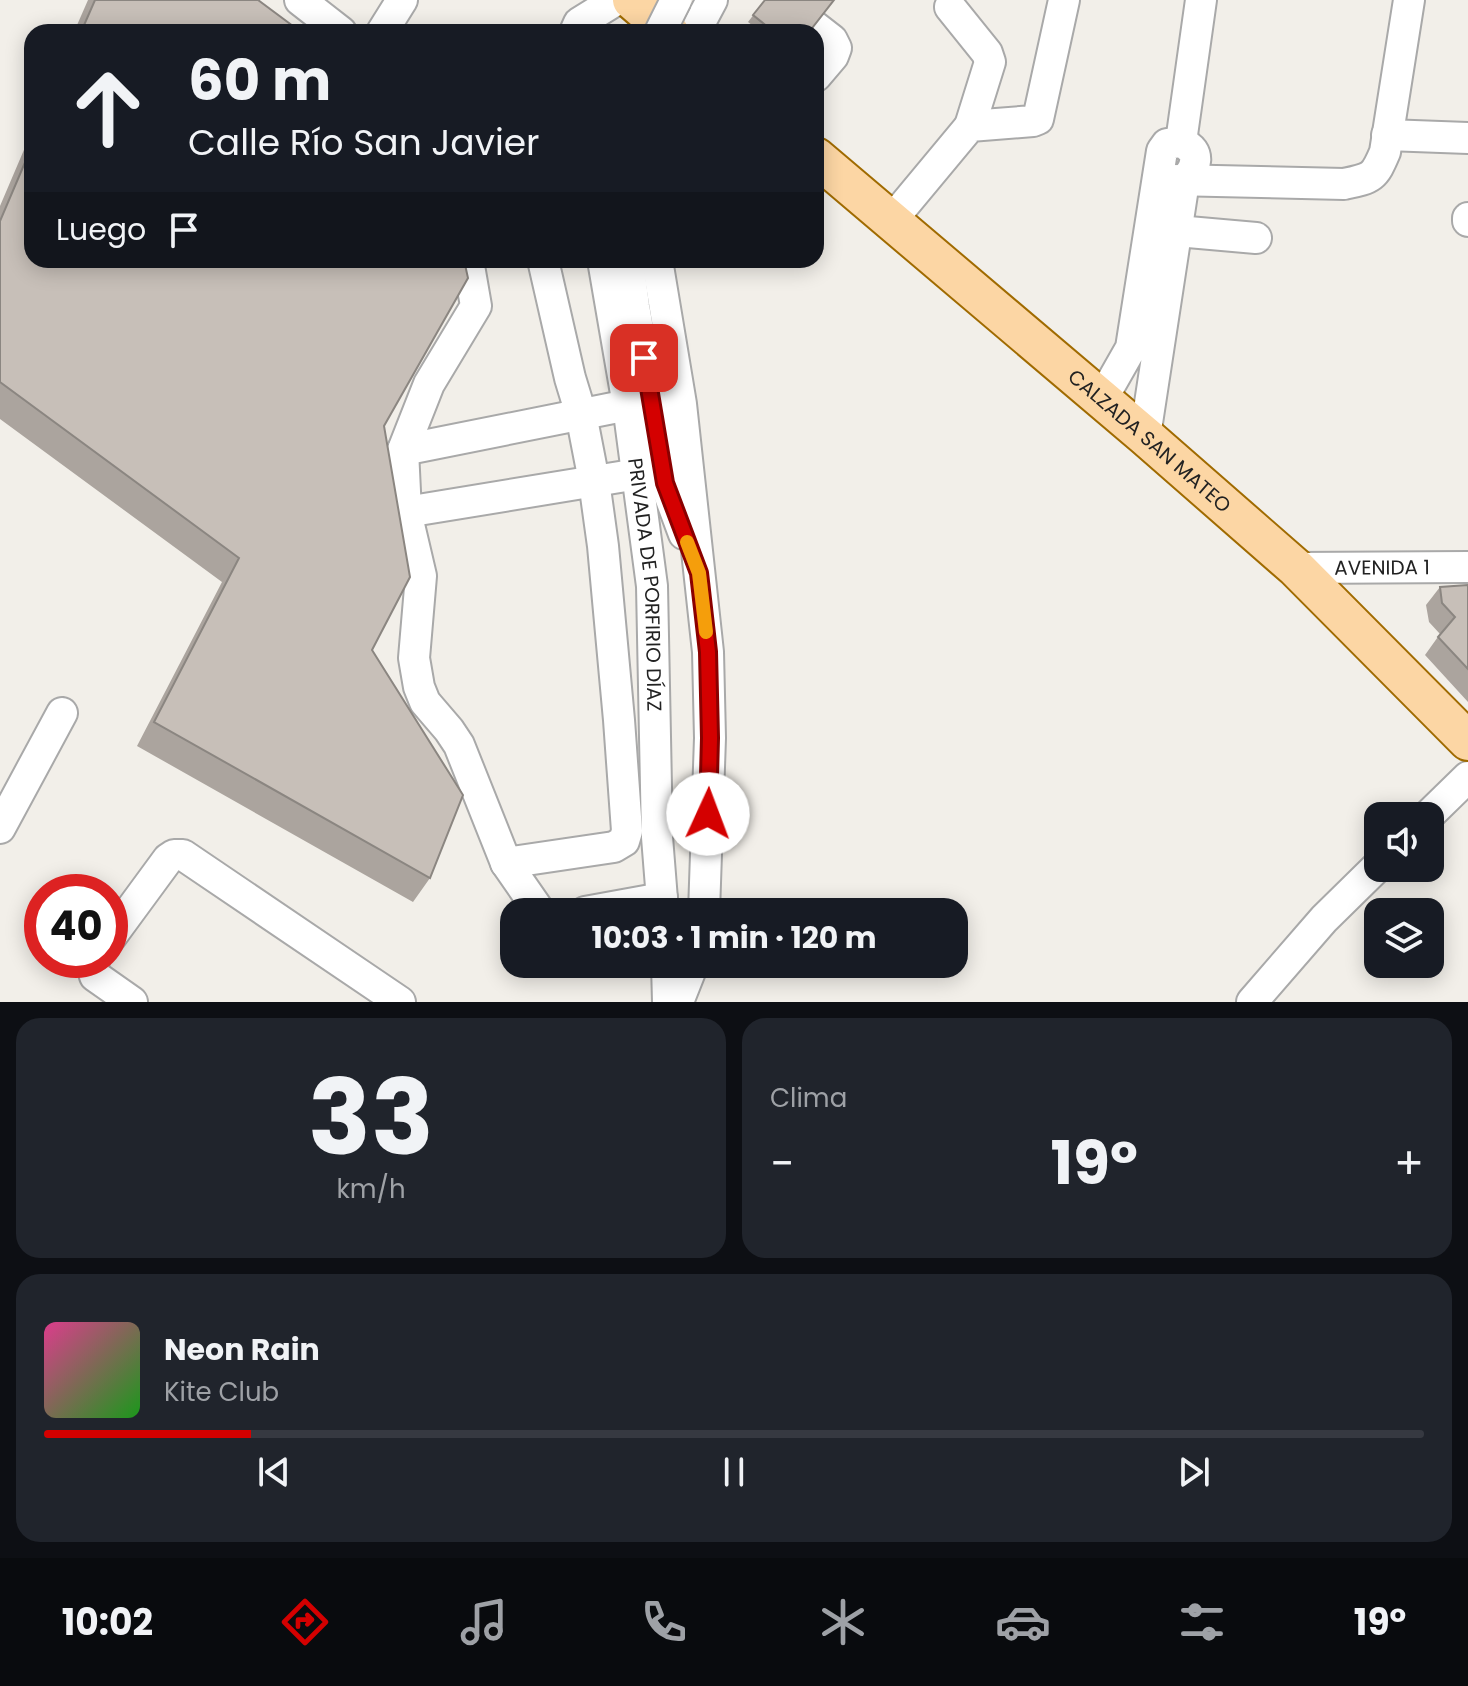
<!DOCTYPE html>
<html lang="es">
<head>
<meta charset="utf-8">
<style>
	body { margin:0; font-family:Poppins,sans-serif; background:#20242c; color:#f1f3f6; height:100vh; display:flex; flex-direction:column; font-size:30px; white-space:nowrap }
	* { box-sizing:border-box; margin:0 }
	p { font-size:26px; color:#9ea1a6 }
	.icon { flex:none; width:44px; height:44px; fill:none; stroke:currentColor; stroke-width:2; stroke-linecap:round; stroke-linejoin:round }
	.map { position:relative; height:1002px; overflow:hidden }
	.side { display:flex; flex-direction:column; gap:16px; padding:16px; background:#0d0f14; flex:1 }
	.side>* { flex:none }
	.hud { position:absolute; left:24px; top:24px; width:800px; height:244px; border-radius:24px; box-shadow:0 4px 20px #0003; background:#171b24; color:#f1f3f6; overflow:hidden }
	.buttons { position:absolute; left:1364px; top:802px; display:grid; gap:16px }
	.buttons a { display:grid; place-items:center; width:80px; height:80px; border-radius:16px; background:#171b24; box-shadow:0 4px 20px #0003; font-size:40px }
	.speed { position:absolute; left:24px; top:874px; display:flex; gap:16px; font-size:40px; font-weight:700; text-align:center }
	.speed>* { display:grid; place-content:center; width:104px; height:104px; border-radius:50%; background:#171b24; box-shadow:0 4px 20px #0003; line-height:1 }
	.speed .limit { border:12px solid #d22; background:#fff; color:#111 }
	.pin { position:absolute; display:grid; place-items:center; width:68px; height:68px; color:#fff; margin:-34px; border-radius:16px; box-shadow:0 4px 12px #0006 }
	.me { position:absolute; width:88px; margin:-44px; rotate:2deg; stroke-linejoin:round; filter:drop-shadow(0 0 6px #0008) }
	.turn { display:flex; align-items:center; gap:28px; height:168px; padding:0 32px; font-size:36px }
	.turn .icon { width:104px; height:104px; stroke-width:2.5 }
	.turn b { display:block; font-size:56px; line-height:68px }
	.then { display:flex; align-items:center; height:76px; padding:0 32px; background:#0003; gap:16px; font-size:30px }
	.big { font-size:60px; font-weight:700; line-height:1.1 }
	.side .tile { flex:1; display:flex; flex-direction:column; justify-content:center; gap:12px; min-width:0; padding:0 28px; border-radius:24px; background:#20242c }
	.side .dial { align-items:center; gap:0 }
	.dial b { font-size:104px; line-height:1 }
	.song { display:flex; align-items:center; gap:24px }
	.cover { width:96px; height:96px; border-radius:12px; background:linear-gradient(135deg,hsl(330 70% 55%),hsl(120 70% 35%)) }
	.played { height:8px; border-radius:4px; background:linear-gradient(90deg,#d40000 15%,#363941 15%) }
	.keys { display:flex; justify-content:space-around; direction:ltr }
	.heat { display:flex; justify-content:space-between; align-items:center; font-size:44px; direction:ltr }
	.side .tiles { flex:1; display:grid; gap:16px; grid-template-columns:1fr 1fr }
	.tile:last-child { grid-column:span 2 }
	.trip { position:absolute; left:500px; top:898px; width:468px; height:80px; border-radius:24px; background:#171b24; box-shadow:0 4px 20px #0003; font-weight:700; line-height:80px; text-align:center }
	.tabs { display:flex; height:128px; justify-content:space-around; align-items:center; background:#090b0e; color:#9ea1a6 }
	.tabs .icon { width:56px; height:56px }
	.tabs .on { color:#d40000 }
	.tabs b { font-size:36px; color:#f1f3f6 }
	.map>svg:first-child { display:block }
</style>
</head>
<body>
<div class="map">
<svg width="1468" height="1002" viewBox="0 0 1468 1002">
	<rect width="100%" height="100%" fill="#f2efe9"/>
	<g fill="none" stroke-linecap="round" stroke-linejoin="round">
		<defs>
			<g id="minor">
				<path d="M300 0 341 32"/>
				<path d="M950 7 987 53 990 62 970 126"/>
				<path d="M814 26 832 40 836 48 833 56 816 76"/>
				<path d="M382 32 402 0"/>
				<path d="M575 32 579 23 616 0"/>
				<path d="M695 32 712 0"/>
				<path d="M1387 135 1468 138"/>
				<path d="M1181 142 1201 0"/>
				<path d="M1172 180 1344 184C1372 178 1374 178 1385 152L1409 0"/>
				<path d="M891 221 970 126 1033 121 1038 119 1064 0"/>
				<path d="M1468 221V218"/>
				<path d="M1177 231 1256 238"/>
				<path d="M468 260 476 306 429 384 403 450 406 512 421 576 414 658 419 687 425 702 449 730 459 745 506 863 540 912"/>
				<path id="s1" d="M603 260 628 405 652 586 657 837 663 912"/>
				<path d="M628 260 634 306 665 483 684 534"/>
				<path d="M657 260 681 404 708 652 710 738 704 912"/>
				<path d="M1102 399 1131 348 1162 151 1167 144 1181 142C1202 152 1197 167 1184 181L1145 436"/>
				<path d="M403 450 628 405"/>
				<path d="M406 512 638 474"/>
				<path id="s2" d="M1296 568 1468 567"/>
				<path d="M1428 816 1468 777"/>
				<path d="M0 828 62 713"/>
				<path d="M506 863 614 847 624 841 627 831 619 720 603 546 594 481 581 414 570 378 543 260"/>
				<path d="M585 912 662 898"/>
				<path d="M110 938 168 859 174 855H183L400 1002"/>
				<path d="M94 960 93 969 95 976 132 1002"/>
				<path d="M667 964 668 1002"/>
				<path d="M678 1002 693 964"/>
				<path d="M1252 1002 1324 919 1378 866"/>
			</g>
			<g id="major">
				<path d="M632 0 669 32"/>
				<path id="s3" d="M816 157 1145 436 1296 568 1468 741"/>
			</g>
		</defs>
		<use href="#minor" stroke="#a9a9a9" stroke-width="34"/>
		<use href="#major" stroke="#a06b00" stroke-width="42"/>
		<use href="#minor" stroke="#fff" stroke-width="30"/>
		<use href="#major" stroke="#fcd6a4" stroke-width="38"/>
		<defs>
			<path id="minor-bridge" d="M660 32 676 0"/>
		</defs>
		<use href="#minor-bridge" stroke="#a9a9a9" stroke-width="34" stroke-linecap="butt"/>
		<use href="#minor-bridge" stroke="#fff" stroke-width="30"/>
	</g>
	<path fill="#aba49e" d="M88 0H258L301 32H74Z
		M765 0 809 32H761L748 22Z
		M32 131V260L384 426 372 650 430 878 413 902 137 746 222 582 0 419V206Z
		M1468 585V702L1425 655 1440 634 1429 622 1426 605 1440 587Z"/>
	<path fill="#c7bfb8" stroke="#8b8681" stroke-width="2" d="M95 0H258L301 32H81Z
		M765 0H834L809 32H774L753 15Z
		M32 146V260H464L468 278 384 426 410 577 372 650 463 795 430 878 154 722 239 558 0 382V221Z
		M1468 585V669L1438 637 1455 617 1442 603 1440 587Z"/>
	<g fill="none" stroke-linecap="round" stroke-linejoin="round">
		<defs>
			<path id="route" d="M644 358 665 483 699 573 708 652 710 738 708 814"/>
		</defs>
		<use href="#route" stroke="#8a0000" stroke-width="20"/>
		<use href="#route" stroke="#d40000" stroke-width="14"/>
		<path stroke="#f59e0b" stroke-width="14" d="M687 542 699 573 706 632"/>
	</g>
	<g text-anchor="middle" stroke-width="8" stroke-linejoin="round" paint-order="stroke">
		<g font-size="20" fill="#222" stroke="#fff">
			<text dy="7" stroke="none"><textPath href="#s3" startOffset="438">CALZADA SAN MATEO</textPath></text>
			<text dy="7" stroke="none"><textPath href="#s2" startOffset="86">AVENIDA 1</textPath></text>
			<text dy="7" stroke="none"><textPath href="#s1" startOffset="328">PRIVADA DE PORFIRIO DÍAZ</textPath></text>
		</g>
	</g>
</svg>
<div class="buttons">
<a><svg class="icon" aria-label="sound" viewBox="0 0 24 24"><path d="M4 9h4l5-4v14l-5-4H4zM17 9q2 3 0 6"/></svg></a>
<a><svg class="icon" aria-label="layers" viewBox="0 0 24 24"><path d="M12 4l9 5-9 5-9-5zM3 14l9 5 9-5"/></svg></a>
</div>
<div class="speed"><div class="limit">40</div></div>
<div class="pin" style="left:644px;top:358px;background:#d93025"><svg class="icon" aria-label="arrive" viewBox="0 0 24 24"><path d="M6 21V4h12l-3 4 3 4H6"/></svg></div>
<svg class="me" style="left:708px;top:814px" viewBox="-20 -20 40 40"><circle r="19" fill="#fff"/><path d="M0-13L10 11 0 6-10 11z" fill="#d40000"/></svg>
<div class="trip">10:03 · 1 min · 120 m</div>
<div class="hud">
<div class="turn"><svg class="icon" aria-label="ahead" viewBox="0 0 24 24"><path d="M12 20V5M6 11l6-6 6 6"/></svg><div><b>60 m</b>Calle Río San Javier</div></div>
<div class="then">Luego<svg class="icon" aria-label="arrive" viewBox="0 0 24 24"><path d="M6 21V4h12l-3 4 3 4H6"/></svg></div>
</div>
</div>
<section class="side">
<div class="tiles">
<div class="tile dial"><b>33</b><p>km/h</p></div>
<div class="tile"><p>Clima</p>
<div class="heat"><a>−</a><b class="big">19°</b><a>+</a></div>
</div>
<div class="tile">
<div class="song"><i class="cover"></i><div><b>Neon Rain</b><p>Kite Club</p></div></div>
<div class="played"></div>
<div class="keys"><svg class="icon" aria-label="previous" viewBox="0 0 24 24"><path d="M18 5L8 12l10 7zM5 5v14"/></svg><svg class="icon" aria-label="pause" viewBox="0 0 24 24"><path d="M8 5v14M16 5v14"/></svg><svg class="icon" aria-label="next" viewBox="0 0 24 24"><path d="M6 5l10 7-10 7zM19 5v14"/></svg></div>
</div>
</div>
</section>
<nav class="tabs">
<b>10:02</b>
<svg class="icon on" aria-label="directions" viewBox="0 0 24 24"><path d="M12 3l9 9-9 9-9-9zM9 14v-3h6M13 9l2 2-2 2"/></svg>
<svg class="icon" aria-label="music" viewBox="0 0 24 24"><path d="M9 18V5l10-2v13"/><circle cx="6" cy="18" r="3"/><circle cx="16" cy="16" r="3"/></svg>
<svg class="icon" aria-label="phone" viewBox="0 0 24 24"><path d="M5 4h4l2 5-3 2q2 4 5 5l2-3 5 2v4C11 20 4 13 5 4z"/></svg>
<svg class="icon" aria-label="climate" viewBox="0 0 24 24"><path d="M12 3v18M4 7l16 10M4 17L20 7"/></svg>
<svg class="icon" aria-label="car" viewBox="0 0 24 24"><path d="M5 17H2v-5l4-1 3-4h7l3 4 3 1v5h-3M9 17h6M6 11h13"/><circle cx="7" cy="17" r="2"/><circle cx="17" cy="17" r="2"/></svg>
<svg class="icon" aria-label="filters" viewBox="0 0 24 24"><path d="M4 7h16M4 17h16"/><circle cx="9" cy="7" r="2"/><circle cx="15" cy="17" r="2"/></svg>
<b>19°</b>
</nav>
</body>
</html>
